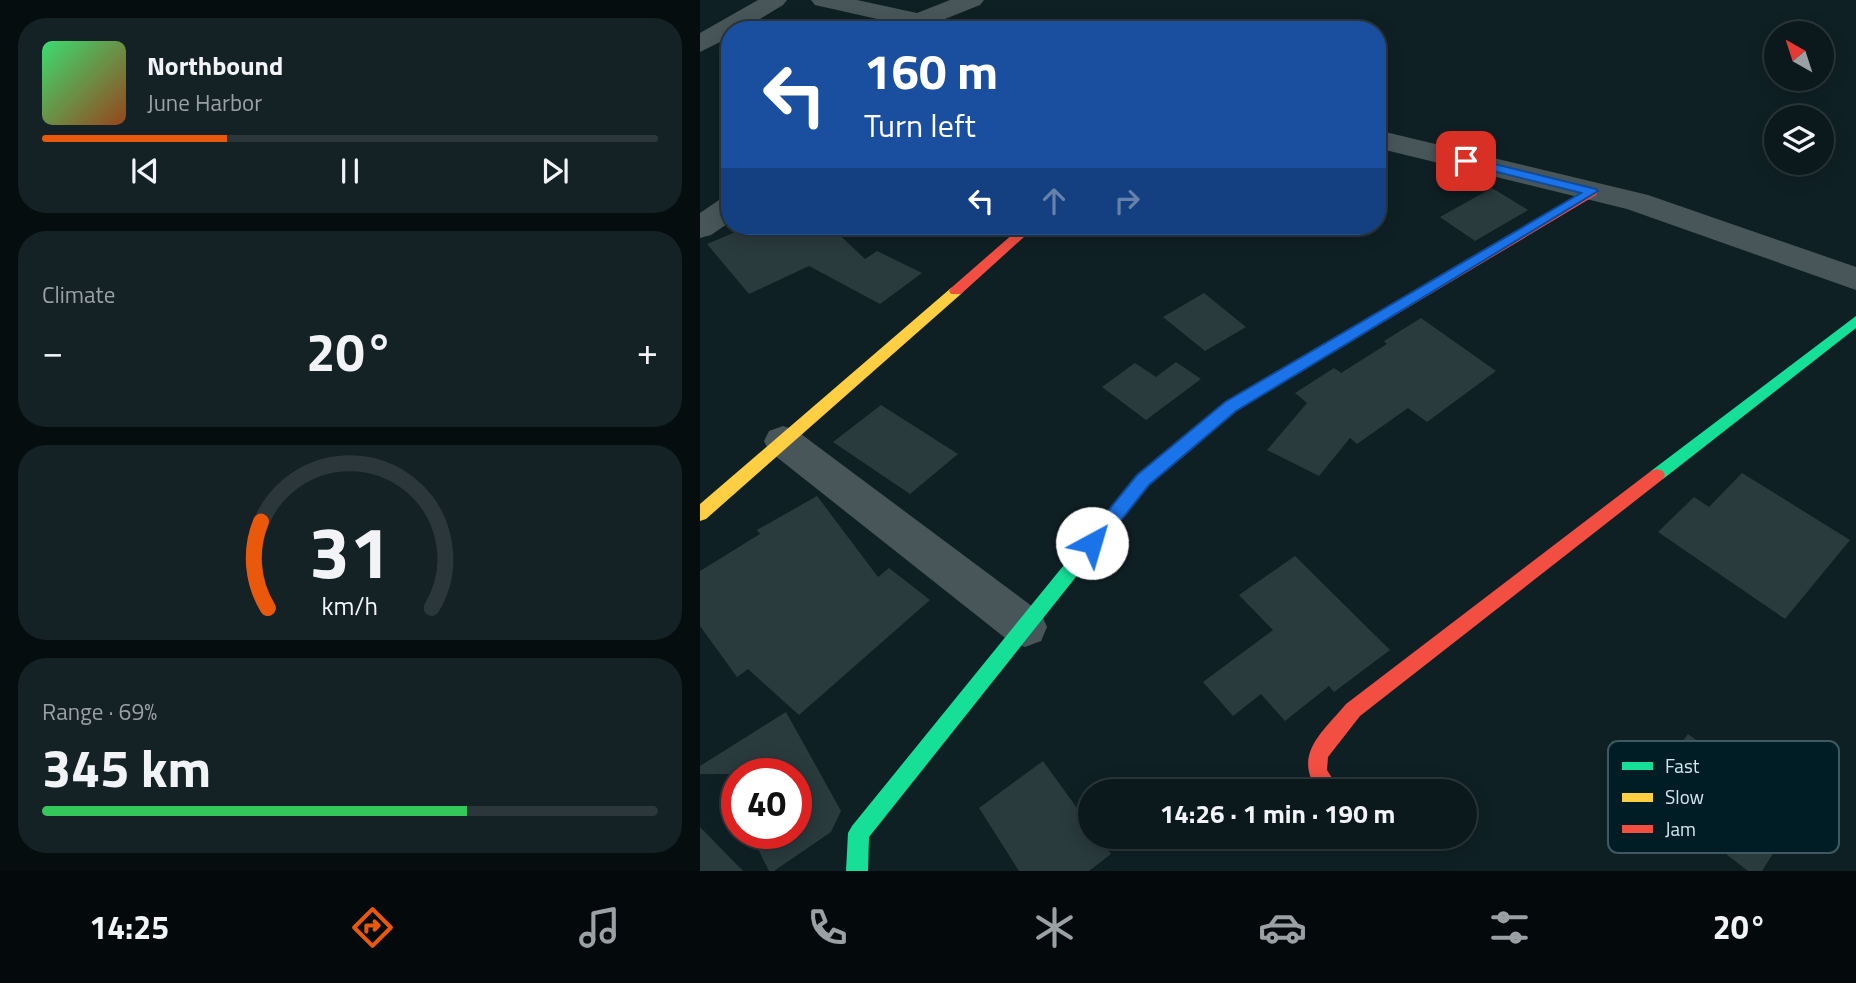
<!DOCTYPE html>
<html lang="en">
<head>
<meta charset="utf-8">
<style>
	body { margin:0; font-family:"Titillium Web",sans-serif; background:#142125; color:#f1f3f6; height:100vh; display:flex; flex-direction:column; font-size:26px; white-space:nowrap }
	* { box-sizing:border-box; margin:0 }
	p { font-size:23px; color:#9aa0a3 }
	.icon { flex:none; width:38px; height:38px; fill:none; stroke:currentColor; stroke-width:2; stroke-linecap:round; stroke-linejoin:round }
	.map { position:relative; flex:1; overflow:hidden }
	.sheet { display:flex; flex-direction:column; gap:18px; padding:18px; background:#060d0f; width:700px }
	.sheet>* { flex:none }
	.banner { position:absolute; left:21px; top:21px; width:665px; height:214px; border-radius:28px; box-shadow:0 4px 18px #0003,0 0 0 2px #2b373b; background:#1a4fa0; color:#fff; overflow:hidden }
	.needle { width:46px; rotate:321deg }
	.tools { position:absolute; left:1064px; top:21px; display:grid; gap:14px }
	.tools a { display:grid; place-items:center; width:70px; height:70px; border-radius:50%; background:#0b181c; box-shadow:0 4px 18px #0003,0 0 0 2px #2b373b; font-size:35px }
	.speed { position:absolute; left:21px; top:758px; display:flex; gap:14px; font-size:35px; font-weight:700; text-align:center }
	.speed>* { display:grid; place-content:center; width:91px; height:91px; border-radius:50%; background:#0b181c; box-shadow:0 4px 18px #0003,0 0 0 2px #2b373b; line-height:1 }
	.speed .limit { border:10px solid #d22; background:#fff; color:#111 }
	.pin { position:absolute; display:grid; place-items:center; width:60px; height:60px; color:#fff; margin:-30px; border-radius:14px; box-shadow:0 4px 10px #0006 }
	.me { position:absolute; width:77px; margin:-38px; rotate:39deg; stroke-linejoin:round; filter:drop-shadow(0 0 5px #0008) }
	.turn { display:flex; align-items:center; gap:24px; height:147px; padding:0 28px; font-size:32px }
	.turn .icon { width:91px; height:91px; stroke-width:2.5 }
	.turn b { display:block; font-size:49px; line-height:60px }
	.lanes { display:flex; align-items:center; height:66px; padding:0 28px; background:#0003; justify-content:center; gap:35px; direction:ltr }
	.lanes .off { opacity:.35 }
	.big { font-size:52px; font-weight:700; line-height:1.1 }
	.sheet .widget { flex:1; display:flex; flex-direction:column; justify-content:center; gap:10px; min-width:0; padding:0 24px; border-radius:28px; background:#142125 }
	.sheet .dial { align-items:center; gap:0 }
	.dial svg { height:182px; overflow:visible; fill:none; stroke:#2b373b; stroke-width:7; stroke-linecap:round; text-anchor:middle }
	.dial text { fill:#f1f3f6; stroke:none }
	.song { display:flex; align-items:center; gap:21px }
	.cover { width:84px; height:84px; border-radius:10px; background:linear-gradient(135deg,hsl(140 70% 55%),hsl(20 70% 35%)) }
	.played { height:7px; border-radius:4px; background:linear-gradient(90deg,#ea580c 30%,#2b373b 30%) }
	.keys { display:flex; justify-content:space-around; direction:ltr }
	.heat { display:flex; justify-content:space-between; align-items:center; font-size:38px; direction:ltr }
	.charge { height:10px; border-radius:5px; background:linear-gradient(90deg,#34c759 69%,#2b373b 0) }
	.trip { position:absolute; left:378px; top:779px; width:399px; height:70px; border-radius:35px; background:#0b181c; box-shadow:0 4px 18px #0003,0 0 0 2px #2b373b; font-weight:700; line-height:70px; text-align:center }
	.tab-bar { display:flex; height:112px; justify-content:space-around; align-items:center; background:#040a0b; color:#9aa0a3 }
	.tab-bar .icon { width:49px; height:49px }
	.tab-bar .current { color:#ea580c }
	.tab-bar b { font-size:32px; color:#f1f3f6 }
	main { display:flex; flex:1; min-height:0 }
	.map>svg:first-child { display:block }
</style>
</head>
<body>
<main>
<section class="sheet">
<div class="widget">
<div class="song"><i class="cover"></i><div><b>Northbound</b><p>June Harbor</p></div></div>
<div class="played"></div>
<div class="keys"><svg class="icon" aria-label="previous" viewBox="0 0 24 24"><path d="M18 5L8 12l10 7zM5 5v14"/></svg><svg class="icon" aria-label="pause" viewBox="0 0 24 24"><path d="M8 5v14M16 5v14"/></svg><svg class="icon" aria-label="next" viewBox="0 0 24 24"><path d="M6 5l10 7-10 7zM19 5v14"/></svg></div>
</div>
<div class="widget"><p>Climate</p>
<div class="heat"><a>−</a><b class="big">20°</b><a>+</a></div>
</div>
<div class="widget dial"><svg viewBox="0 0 100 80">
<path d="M14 69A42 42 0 1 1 86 69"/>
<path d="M14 69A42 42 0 0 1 11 31" stroke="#ea580c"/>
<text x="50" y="56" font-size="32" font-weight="700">31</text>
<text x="50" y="72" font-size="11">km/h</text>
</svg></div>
<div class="widget"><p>Range · 69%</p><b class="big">345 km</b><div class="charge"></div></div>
</section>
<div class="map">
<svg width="1156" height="871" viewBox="0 0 1156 871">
	<rect width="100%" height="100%" fill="#0f2025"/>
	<path fill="#2a3b3d" d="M792 188 828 210 775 241 740 217Z
		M50 226H130L165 259 177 251 222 273 180 304 109 266 49 294 7 244Z
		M504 293 546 327 505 351 463 317Z
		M721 318 796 371 727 422 708 408 657 444 650 438 619 476 567 450 607 403 595 393 634 368 641 373 687 344 684 341Z
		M476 362 501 379 446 420 402 387 435 363 456 377Z
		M181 405 258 454 210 494 133 442Z
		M1042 473 1150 540 1085 619 958 532 994 497 1009 507Z
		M117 496 178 577 189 568 230 600 99 715 48 669 37 677 0 626V571L60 534 57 530Z
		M595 556 690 650 634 692 629 686 585 721 561 694 533 716 503 682 573 630 539 595Z
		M86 712 141 811 131 832 74 871H69L50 833H96V774H0V766Z
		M988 734 1097 815 1062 871H1048L945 791Z
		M343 761 390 826V836H398L411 854 389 871H319L279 808Z
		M0 827 43 871H0Z"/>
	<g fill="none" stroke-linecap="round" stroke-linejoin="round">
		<path fill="#48565a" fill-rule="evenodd" d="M58 0H87L83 5 42 30H30V37L0 52V33Z
			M111 0H157L217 13 250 0H284L280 5 245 19 271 25 274 30H226L115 5Z
			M677 130 948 195 1156 267V290L927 209 677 148Z
			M30 198V222L11 235 0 238V213L19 200Z
			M83 426 97 431 341 613 347 627 341 641 325 647 309 641 69 451 64 441 69 431Z"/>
		<path fill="#16e098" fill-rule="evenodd" d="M1156 316V328L963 479H951L949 475 951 471Z
			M535 398 543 404 540 408 449 485 169 837 168 871H146L148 833 152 826 437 475 530 400Z"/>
		<path fill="#ffcf43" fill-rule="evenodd" d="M256 286 261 288 263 291 261 294 6 519 0 521V504L251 288Z"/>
		<path fill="#f24e42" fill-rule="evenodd" d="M892 188 898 192 896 195 540 408H530L527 404 530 400Z
			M322 226H336L261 294H251L249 291 251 288Z
			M957 469 963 471 965 475 963 479 660 716 628 757 627 770 640 791H618C592 754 623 732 646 704L951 471Z"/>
	</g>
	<path fill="#1a73e8" stroke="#114b97" stroke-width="2" d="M766 157 896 189 898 191 536 411 449 485 399 548 392 550 386 548 384 543 386 538 437 475 525 402 881 193 761 163V158Z"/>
	<rect x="908" y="741" width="231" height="112" rx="10" fill="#001c24" stroke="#3f5961" stroke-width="2"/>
	<rect x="922" y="762" width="31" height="8" fill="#16e098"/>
	<rect x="922" y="793" width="31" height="9" fill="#ffcf43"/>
	<rect x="922" y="825" width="31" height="8" fill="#f24e42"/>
	<g font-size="19" fill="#d3e8ee">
		<text x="965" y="773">Fast</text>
		<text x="965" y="804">Slow</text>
		<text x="965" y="836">Jam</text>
	</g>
</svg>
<div class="tools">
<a><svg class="needle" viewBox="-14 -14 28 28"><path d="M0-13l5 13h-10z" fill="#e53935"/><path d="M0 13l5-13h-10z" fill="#9aa0a3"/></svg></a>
<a><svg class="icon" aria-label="layers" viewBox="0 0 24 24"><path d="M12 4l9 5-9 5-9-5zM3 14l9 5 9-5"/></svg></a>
</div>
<div class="speed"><div class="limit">40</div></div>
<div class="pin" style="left:766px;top:161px;background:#d93025"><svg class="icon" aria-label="arrive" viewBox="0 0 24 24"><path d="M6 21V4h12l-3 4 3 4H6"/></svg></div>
<svg class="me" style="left:392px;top:543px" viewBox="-20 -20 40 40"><circle r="19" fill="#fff"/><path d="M0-13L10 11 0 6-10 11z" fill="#1a73e8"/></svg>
<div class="trip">14:26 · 1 min · 190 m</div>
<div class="banner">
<div class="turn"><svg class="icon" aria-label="left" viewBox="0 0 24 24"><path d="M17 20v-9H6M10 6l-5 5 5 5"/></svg><div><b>160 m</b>Turn left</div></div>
<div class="lanes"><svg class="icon" aria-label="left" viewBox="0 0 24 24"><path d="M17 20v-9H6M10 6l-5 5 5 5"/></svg><svg class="icon off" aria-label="ahead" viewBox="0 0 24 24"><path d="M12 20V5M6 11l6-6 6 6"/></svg><svg class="icon off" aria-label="right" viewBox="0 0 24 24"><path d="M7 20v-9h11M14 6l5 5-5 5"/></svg></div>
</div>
</div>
</main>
<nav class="tab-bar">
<b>14:25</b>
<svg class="icon current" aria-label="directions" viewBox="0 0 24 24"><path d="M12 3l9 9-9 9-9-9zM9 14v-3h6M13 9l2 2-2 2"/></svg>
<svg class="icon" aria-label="music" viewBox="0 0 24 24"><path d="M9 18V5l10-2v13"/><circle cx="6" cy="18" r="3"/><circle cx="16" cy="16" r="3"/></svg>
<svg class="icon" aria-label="phone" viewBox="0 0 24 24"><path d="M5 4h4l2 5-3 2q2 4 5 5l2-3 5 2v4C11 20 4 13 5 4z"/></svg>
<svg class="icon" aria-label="climate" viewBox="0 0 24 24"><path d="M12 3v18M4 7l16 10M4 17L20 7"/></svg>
<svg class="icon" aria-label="car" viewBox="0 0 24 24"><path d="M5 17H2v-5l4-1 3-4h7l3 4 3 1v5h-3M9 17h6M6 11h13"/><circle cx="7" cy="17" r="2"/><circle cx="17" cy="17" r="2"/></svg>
<svg class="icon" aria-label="filters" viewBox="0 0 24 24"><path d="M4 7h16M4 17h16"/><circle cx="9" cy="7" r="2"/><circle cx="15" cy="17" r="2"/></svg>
<b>20°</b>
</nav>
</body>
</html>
